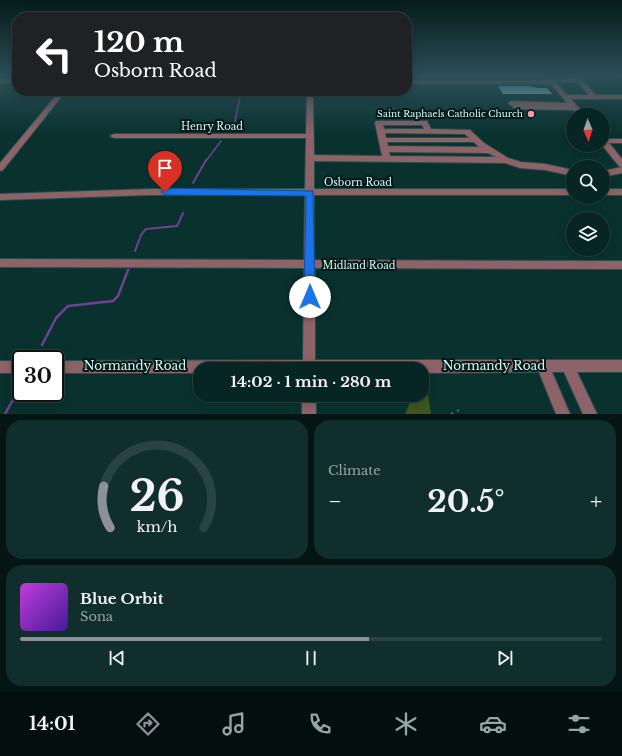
<!DOCTYPE html>
<html lang="en">
<head>
<meta charset="utf-8">
<style>
	body { margin:0; font-family:"Libre Baskerville",serif; background:#102e2b; color:#f1f3f6; height:100vh; display:flex; flex-direction:column; font-size:15px; white-space:nowrap }
	* { box-sizing:border-box; margin:0 }
	p { font-size:13px; color:#98a5a6 }
	.icon { flex:none; width:22px; height:22px; fill:none; stroke:currentColor; stroke-width:2; stroke-linecap:round; stroke-linejoin:round }
	.map { position:relative; height:414px; overflow:hidden }
	.panel { display:flex; flex-direction:column; gap:6px; padding:6px; background:#041513; flex:1 }
	.panel>* { flex:none }
	.hud { position:absolute; left:12px; top:12px; width:400px; height:84px; border-radius:16px; box-shadow:0 2px 10px #0003,0 0 0 1px #284341; background:#202124; color:#fff; overflow:hidden }
	.needle { width:26px; rotate:178deg }
	.fabs { position:absolute; left:566px; top:108px; display:grid; gap:8px }
	.fabs a { display:grid; place-items:center; width:44px; height:44px; border-radius:50%; background:#072623; box-shadow:0 2px 10px #0003,0 0 0 1px #284341; font-size:20px }
	.speed { position:absolute; left:12px; top:350px; display:flex; gap:8px; font-size:20px; font-weight:700; text-align:center }
	.speed>* { display:grid; place-content:center; width:52px; height:52px; border-radius:50%; background:#072623; box-shadow:0 2px 10px #0003,0 0 0 1px #284341; line-height:1 }
	.speed .limit { border:2px solid #111; border-radius:6px; background:#fff; color:#111 }
	.pin { position:absolute; display:grid; place-items:center; width:34px; height:34px; color:#fff; margin:-41px -17px; border-radius:50% 50% 50% 0; rotate:-45deg; box-shadow:0 0 4px #0007 }
	.pin .icon { rotate:45deg }
	.me { position:absolute; width:44px; margin:-22px; rotate:0deg; stroke-linejoin:round; filter:drop-shadow(0 0 3px #0008) }
	.turn { display:flex; align-items:center; gap:14px; height:84px; padding:0 16px; font-size:18px }
	.turn .icon { width:52px; height:52px; stroke-width:2.5 }
	.turn b { display:block; font-size:28px; line-height:34px }
	.big { font-size:30px; font-weight:700; line-height:1.1 }
	.panel .widget { flex:1; display:flex; flex-direction:column; justify-content:center; gap:6px; min-width:0; padding:0 14px; border-radius:16px; background:#102e2b }
	.panel .dial { align-items:center; gap:0 }
	.dial svg { height:104px; overflow:visible; fill:none; stroke:#284341; stroke-width:7; stroke-linecap:round; text-anchor:middle }
	.dial text { fill:#f1f3f6; stroke:none }
	.song { display:flex; align-items:center; gap:12px }
	.cover { width:48px; height:48px; border-radius:6px; background:linear-gradient(135deg,hsl(290 70% 55%),hsl(260 70% 35%)) }
	.played { height:4px; border-radius:2px; background:linear-gradient(90deg,#8c9099 60%,#284341 60%) }
	.keys { display:flex; justify-content:space-around; direction:ltr }
	.heat { display:flex; justify-content:space-between; align-items:center; font-size:22px; direction:ltr }
	.panel .tiles { flex:1; display:grid; gap:6px; grid-template-columns:1fr 1fr }
	.widget:last-child { grid-column:span 2 }
	.trip { position:absolute; left:193px; top:362px; width:236px; height:40px; border-radius:16px; background:#072623; box-shadow:0 2px 10px #0003,0 0 0 1px #284341; font-weight:700; line-height:40px; text-align:center }
	.tab-bar { display:flex; height:64px; justify-content:space-around; align-items:center; background:#030f0e; color:#98a5a6 }
	.tab-bar .icon { width:28px; height:28px }
	.tab-bar .current { color:#8c9099 }
	.tab-bar b { font-size:18px; color:#f1f3f6 }
	.map>svg:first-child { display:block }
</style>
</head>
<body>
<div class="map">
<svg width="622" height="414" viewBox="0 0 622 414">
	<rect width="100%" height="100%" fill="#09322f"/>
	<path fill="#3e551f" d="M413 395H428L431 414H405Z"/>
	<g fill="none" stroke-linecap="round" stroke-linejoin="round">
		<path stroke="#6f4290" stroke-width="1.5" d="M229 131 235 122 241 91
			M206 161 221 141"/>
		<path stroke="#6f4290" stroke-width="2" d="M193 183 206 160
			M135 251 141 235 146 229 177 226 183 213"/>
		<path stroke="#6f4290" stroke-width="2.5" d="M42 345 56 318 68 306 113 301 118 296 128 270
			M5 414 21 385"/>
	</g>
	<path fill="#88cfda" d="M498 86H530L538 88H547L552 94H503Z"/>
	<g fill="none" stroke-linecap="round" stroke-linejoin="round">
		<defs>
			<path id="minor" d="M549 76 552 78 581 79 596 95H622V99H571L585 115H577L573 110 516 109 508 103 511 101 567 103 551 84H407V80H547L546 78ZM556 82H577L589 95H567Z
				M0 79H17V83H0Z
				M60 91H66L3 170 0 171V163Z
				M307 91H313L314 155 382 156 375 123 376 121H427L431 129 470 130 484 143 508 158 521 162 545 164 573 170V176L545 170 520 168 505 163 314 161V189H573V195H314V260L622 261V269L315 268V360H622V372H577L597 414H583L564 372H552L570 414H556L539 372 422 373V369H200V373H55V361L303 360 304 268 0 267V259L304 260 305 195H150L0 200V194L150 189H305L306 138H114L110 136 114 134H306ZM383 125H422L424 129H384ZM385 133 465 134 469 138H386ZM387 142H474L479 147 388 146ZM389 152 488 153 496 157 390 156Z
				M603 139H622V143H609L622 159V167L619 166 602 145Z
				M622 167V173L603 177V171Z
				M603 189H622V195H603Z
				M0 361H21V373H0Z
				M302 395H316V414H302Z"/>
		</defs>
		<use href="#minor" stroke="#264e4b" stroke-width="2"/>
		<path stroke="#527975" stroke-width="1.5" stroke-dasharray="2.5 4" stroke-linecap="butt" d="M451 414 459 410"/>
		<use href="#minor" fill="#8e6269" fill-rule="evenodd"/>
	</g>
	<linearGradient id="sky" x2="0" y2="1"><stop stop-color="#051c1a"/><stop offset="0.57" stop-color="#2c4f58"/><stop offset="1" stop-color="#2c4f58" stop-opacity="0"/></linearGradient>
	<rect width="622" height="134" fill="url(#sky)"/>
	<path fill="#1a73e8" stroke="#114b97" d="M165 188 313 191 315 297 314 301 310 302 306 301 304 297 306 196 165 195 161 192Z"/>
	<circle fill="#f39aa9" stroke="#001817" stroke-width="1.5" cx="531" cy="114" r="4"/>
	<g text-anchor="middle" stroke-width="4" stroke-linejoin="round" paint-order="stroke">
		<g font-size="9" fill="#d7faf6" stroke="#001817" text-anchor="end">
			<text x="523" y="117">Saint Raphaels Catholic Church</text>
		</g>
		<g font-size="10" fill="#d7faf6" stroke="#001817">
			<text x="212" y="130">Henry Road</text>
			<text x="358" y="186">Osborn Road</text>
			<text x="359" y="269">Midland Road</text>
		</g>
		<g font-size="12" fill="#d7faf6" stroke="#001817">
			<text x="135" y="370">Normandy Road</text>
			<text x="494" y="370">Normandy Road</text>
		</g>
	</g>
</svg>
<div class="fabs">
<a><svg class="needle" viewBox="-14 -14 28 28"><path d="M0-13l5 13h-10z" fill="#e53935"/><path d="M0 13l5-13h-10z" fill="#98a5a6"/></svg></a>
<a><svg class="icon" aria-label="search" viewBox="0 0 24 24"><circle cx="10" cy="10" r="6"/><path d="M15 15l6 6"/></svg></a>
<a><svg class="icon" aria-label="layers" viewBox="0 0 24 24"><path d="M12 4l9 5-9 5-9-5zM3 14l9 5 9-5"/></svg></a>
</div>
<div class="speed"><div class="limit">30</div></div>
<div class="pin" style="left:165px;top:192px;background:#d93025"><svg class="icon" aria-label="arrive" viewBox="0 0 24 24"><path d="M6 21V4h12l-3 4 3 4H6"/></svg></div>
<svg class="me" style="left:310px;top:297px" viewBox="-20 -20 40 40"><circle r="19" fill="#fff"/><path d="M0-13L10 11 0 6-10 11z" fill="#1a73e8"/></svg>
<div class="trip">14:02 · 1 min · 280 m</div>
<div class="hud">
<div class="turn"><svg class="icon" aria-label="left" viewBox="0 0 24 24"><path d="M17 20v-9H6M10 6l-5 5 5 5"/></svg><div><b>120 m</b>Osborn Road</div></div>
</div>
</div>
<section class="panel">
<div class="tiles">
<div class="widget dial"><svg viewBox="0 0 100 80">
<path d="M14 69A42 42 0 1 1 86 69"/>
<path d="M14 69A42 42 0 0 1 9 37" stroke="#8c9099"/>
<text x="50" y="56" font-size="32" font-weight="700">26</text>
<text x="50" y="72" font-size="11">km/h</text>
</svg></div>
<div class="widget"><p>Climate</p>
<div class="heat"><a>−</a><b class="big">20.5°</b><a>+</a></div>
</div>
<div class="widget">
<div class="song"><i class="cover"></i><div><b>Blue Orbit</b><p>Sona</p></div></div>
<div class="played"></div>
<div class="keys"><svg class="icon" aria-label="previous" viewBox="0 0 24 24"><path d="M18 5L8 12l10 7zM5 5v14"/></svg><svg class="icon" aria-label="pause" viewBox="0 0 24 24"><path d="M8 5v14M16 5v14"/></svg><svg class="icon" aria-label="next" viewBox="0 0 24 24"><path d="M6 5l10 7-10 7zM19 5v14"/></svg></div>
</div>
</div>
</section>
<nav class="tab-bar">
<b>14:01</b>
<svg class="icon current" aria-label="directions" viewBox="0 0 24 24"><path d="M12 3l9 9-9 9-9-9zM9 14v-3h6M13 9l2 2-2 2"/></svg>
<svg class="icon" aria-label="music" viewBox="0 0 24 24"><path d="M9 18V5l10-2v13"/><circle cx="6" cy="18" r="3"/><circle cx="16" cy="16" r="3"/></svg>
<svg class="icon" aria-label="phone" viewBox="0 0 24 24"><path d="M5 4h4l2 5-3 2q2 4 5 5l2-3 5 2v4C11 20 4 13 5 4z"/></svg>
<svg class="icon" aria-label="climate" viewBox="0 0 24 24"><path d="M12 3v18M4 7l16 10M4 17L20 7"/></svg>
<svg class="icon" aria-label="car" viewBox="0 0 24 24"><path d="M5 17H2v-5l4-1 3-4h7l3 4 3 1v5h-3M9 17h6M6 11h13"/><circle cx="7" cy="17" r="2"/><circle cx="17" cy="17" r="2"/></svg>
<svg class="icon" aria-label="filters" viewBox="0 0 24 24"><path d="M4 7h16M4 17h16"/><circle cx="9" cy="7" r="2"/><circle cx="15" cy="17" r="2"/></svg>
</nav>
</body>
</html>
